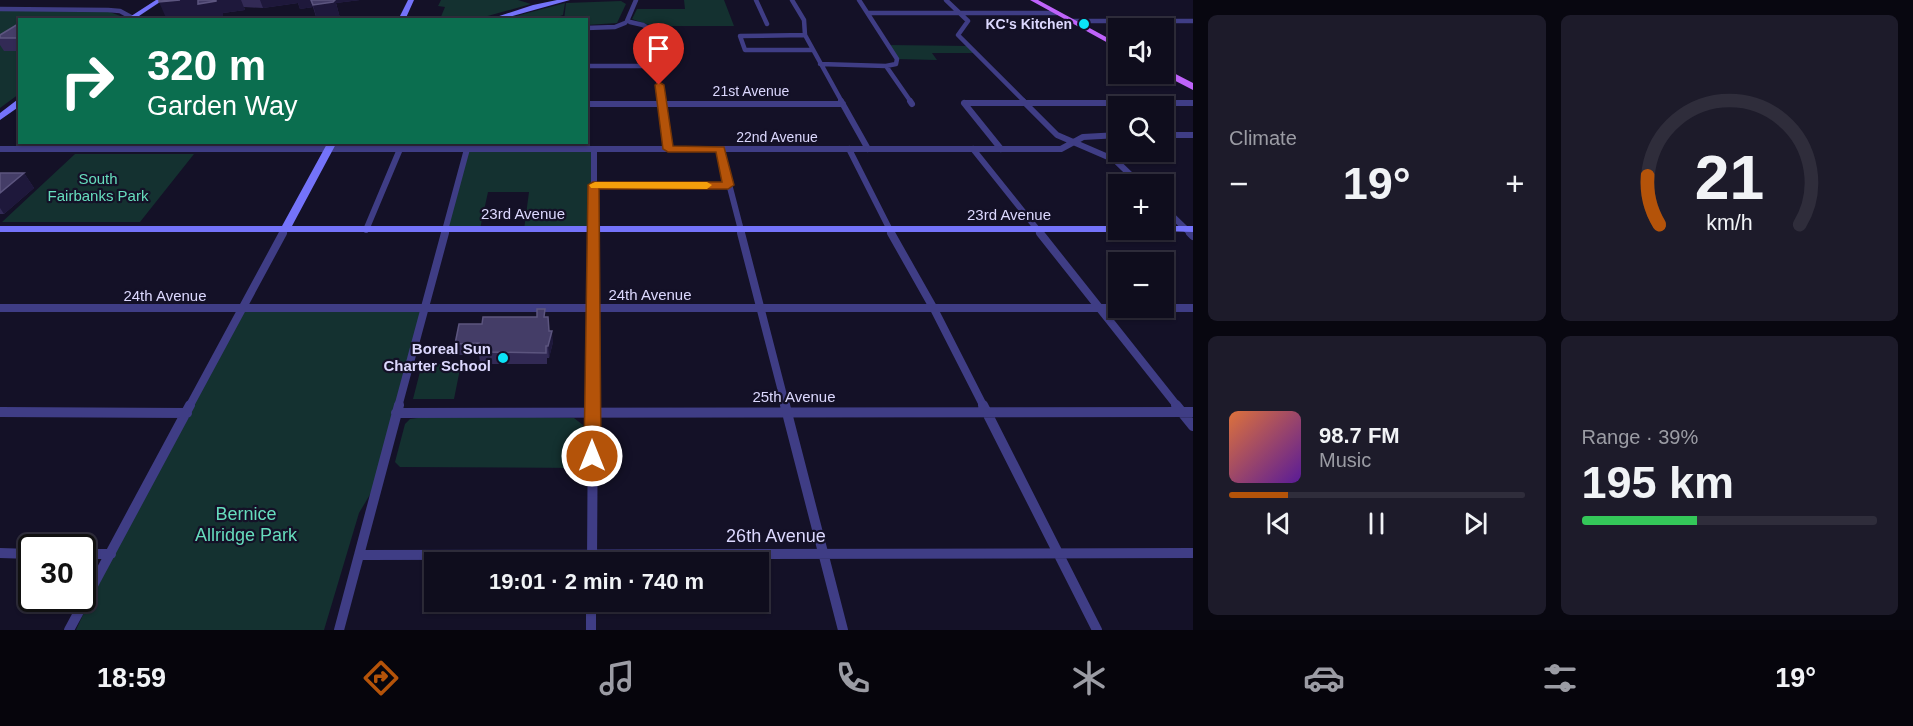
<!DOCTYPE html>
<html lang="en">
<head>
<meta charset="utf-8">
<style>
	body { margin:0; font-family:Helvetica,sans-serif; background:#1d1b2a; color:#f1f3f6; height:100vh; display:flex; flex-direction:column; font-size:22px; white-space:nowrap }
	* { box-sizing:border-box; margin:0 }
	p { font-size:20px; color:#9b9ca4 }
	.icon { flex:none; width:33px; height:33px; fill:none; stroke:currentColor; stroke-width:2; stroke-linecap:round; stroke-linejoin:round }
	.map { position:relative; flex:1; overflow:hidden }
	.drawer { display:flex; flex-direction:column; gap:15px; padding:15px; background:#080710; width:720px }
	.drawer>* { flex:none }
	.guide { position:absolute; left:18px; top:18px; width:570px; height:126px; border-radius:0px; box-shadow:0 2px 4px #0004,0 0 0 2px #2f2d3b; background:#0b6e4f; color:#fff; overflow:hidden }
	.buttons { position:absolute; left:1108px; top:18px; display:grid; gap:12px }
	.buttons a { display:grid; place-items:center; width:66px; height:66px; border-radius:0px; background:#0f0d1d; box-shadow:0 2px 4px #0004,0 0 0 2px #2f2d3b; font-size:30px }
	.speed { position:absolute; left:18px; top:534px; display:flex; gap:12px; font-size:30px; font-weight:700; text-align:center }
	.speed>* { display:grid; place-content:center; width:78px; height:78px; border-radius:50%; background:#0f0d1d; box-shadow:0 2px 4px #0004,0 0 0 2px #2f2d3b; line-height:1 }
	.speed .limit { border:3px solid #111; border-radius:9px; background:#fff; color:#111 }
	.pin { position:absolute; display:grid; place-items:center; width:51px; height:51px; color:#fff; margin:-62px -26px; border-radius:50% 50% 50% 0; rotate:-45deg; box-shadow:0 0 6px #0007 }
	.pin .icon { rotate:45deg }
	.me { position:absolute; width:66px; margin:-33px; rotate:0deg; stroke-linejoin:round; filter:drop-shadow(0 0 4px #0008) }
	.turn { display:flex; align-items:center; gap:21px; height:126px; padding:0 30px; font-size:27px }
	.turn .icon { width:78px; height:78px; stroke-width:2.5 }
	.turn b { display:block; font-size:42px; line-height:51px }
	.big { font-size:45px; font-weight:700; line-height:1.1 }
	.drawer .card { flex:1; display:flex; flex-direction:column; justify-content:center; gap:9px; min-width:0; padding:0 21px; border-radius:9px; background:#1d1b2a }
	.drawer .dial { align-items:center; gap:0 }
	.dial svg { height:156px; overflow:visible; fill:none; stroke:#2f2d3b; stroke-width:7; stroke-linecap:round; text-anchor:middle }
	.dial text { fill:#f1f3f6; stroke:none }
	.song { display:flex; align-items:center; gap:18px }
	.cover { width:72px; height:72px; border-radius:9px; background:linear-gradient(135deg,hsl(20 70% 55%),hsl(270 70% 35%)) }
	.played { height:6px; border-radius:3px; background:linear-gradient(90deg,#b45309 20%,#2f2d3b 20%) }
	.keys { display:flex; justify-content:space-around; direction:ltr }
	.heat { display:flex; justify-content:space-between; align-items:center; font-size:33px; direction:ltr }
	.charge { height:9px; border-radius:4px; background:linear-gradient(90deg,#34c759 39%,#2f2d3b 0) }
	.drawer .tiles { flex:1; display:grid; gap:15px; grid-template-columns:repeat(2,1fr) }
	.trip { position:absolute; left:424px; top:552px; width:345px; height:60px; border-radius:0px; background:#0f0d1d; box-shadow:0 2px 4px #0004,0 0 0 2px #2f2d3b; font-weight:700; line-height:60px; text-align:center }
	.tab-bar { display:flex; height:96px; justify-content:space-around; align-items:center; background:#06050c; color:#9b9ca4 }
	.tab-bar .icon { width:42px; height:42px }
	.tab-bar .active { color:#b45309 }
	.tab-bar b { font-size:27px; color:#f1f3f6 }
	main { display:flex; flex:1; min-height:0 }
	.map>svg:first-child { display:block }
</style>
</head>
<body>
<main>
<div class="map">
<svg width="1193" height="630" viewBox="0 0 1193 630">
	<rect width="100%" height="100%" fill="#141127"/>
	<path fill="#143130" d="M441 0H518L531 4 477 19H440L445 7 438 6Z
		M684 0H724L734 26H652L632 19 637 9H685Z
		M621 1 626 4 617 23 587 25 586 20H564L566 3Z
		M565 3 563 15 552 19 501 20Z
		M0 11H107L123 17 119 20H20L19 94 0 108Z
		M889 45 968 46 975 53H932L937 60 897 59Z
		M467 149H594V229L524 230 529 192H488L480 229H446Z
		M75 154H194L140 222H2Z
		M243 309H423L381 476 359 513 324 630H76L111 554Z
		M422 364H461L454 399H413Z
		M439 415 574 418 583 425 587 461 584 468 400 467 395 462 405 424 410 419Z"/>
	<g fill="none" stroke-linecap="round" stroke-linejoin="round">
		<path stroke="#3f3d85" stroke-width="4.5" d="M756 0 767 24
			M792 0 804 20 805 35 842 102
			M946 0 968 21 958 35 1025 102
			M0 9 108 10 120 11 131 17
			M868 13H1057
			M627 21 636 0
			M1072 21H1193
			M630 22 643 25 651 30 661 102
			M586 28 615 27 625 23
			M805 35 740 36 745 50H813
			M820 64 886 66 896 64 897 59 859 0
			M586 66H657
			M886 66 911 102"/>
		<path stroke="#3f3d85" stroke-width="6" d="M661 101 668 149
			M841 101 868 149
			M910 101 912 104
			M1023 101 1057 135 1115 160 1140 184
			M964 103H1193
			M964 103 1001 149
			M586 104H843
			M1164 135H1193
			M0 149H1061L1083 137 1119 135
			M720 149 742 234
			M849 149 892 234
			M973 149 1041 234
			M593 185H728
			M1164 208 1191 234
			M366 230 400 149
			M282 234 285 229
			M444 234 467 149
			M594 234V149"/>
		<path stroke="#3f3d85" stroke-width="8" d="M741 233 786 407
			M891 233 934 309 984 407
			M1040 233 1178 407
			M1190 233 1193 236
			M0 308H1193
			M189 407 283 233
			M398 407 445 233
			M593 407 594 233"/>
		<path stroke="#3f3d85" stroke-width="10" d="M785 405 843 630
			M983 405 1097 630
			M1176 405 1193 426
			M0 412 187 413
			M396 413 1193 412
			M0 553 32 554
			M82 554H111
			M359 555 1193 553
			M592 562 593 405
			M591 602V630
			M69 630 190 405
			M339 630 399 405"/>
		<path fill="#7473fa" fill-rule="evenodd" d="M156 0H163L133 20H125Z
			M408 0H414L405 20H398Z
			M557 0H570L498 20H487L533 5Z
			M17 100H20V106L0 120V113Z
			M328 142H337L292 226H1119V230H1124L1119 232H0V226H282Z
			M1164 226H1193V232L1160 231 1159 230H1164Z"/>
		<path fill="#bf63fa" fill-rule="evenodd" d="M1030 0H1038L1119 44V49Z
			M1164 68 1193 83V90L1162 74Z"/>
	</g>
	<path fill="#322a55" d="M159 0H360L336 3 340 18 338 20H317L313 7 300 9 298 3 263 8 244 7 245 10 223 13V19L204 20 203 16Z
		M20 24V51H4L0 45V35Z
		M0 173H24L34 188 4 214H0Z
		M545 317 553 342 549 358H547V364H491L490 362H480L479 355H458L455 344 482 324Z"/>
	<path fill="#1e183b" d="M180 0H241L245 10 223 13V19L220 20H204L203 16 167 20 159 2Z
		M260 0H310L313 7 300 9 298 3 263 8Z
		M334 0H360L336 3 340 18 338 20H317L313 5Z
		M24 173 34 188 4 214 0 208V193Z
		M552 331 553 342 549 358 548 346Z"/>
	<path fill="#443d67" stroke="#5c557f" stroke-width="1.5" d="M159 0H180L159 2Z
		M198 0H216V1L198 4Z
		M311 0H335L333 2 313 5Z
		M18 24H20V38H0V35Z
		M0 173H24L0 193Z
		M537 309H545L544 317H548L549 331H552L548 346H546V353L488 352 489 350H478L479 343 455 344 459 324H482L483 317H537Z"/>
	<path fill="#b45309" stroke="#753606" stroke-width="1.5" d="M659 82 664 85 673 146 724 147 734 185 728 189H599L601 456 598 461 592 463 586 461 584 456 588 185 593 182H722L716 152H668L663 149 655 85Z"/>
	<path fill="#f59e0b" d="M595 182H707L712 185 707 189 591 188 589 185Z"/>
	<g fill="#0be3f7" stroke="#141127" stroke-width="2">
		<circle cx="1084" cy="24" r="6"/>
		<circle cx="503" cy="358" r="6"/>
	</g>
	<g text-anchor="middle" stroke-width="4.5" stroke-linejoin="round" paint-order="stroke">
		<g font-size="14" font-weight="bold" fill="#dcd8fe" stroke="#141127" text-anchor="end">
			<text x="1072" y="29">KC's Kitchen</text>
		</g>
		<g font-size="14" fill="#dcd8fe" stroke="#141127">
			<text x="751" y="96">21st Avenue</text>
			<text x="777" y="142">22nd Avenue</text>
		</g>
		<g font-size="15" fill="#66dcbd" stroke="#141127">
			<text x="98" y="184">South<tspan x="98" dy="17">Fairbanks Park</tspan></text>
		</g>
		<g font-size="15" fill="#dcd8fe" stroke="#141127">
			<text x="523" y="219">23rd Avenue</text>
			<text x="1009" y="220">23rd Avenue</text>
			<text x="650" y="300">24th Avenue</text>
			<text x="165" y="301">24th Avenue</text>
			<text x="794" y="402">25th Avenue</text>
		</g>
		<g font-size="15" font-weight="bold" fill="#dcd8fe" stroke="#141127" text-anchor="end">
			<text x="491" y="354">Boreal Sun<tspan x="491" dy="17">Charter School</tspan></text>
		</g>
		<g font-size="18" fill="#66dcbd" stroke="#141127">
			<text x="246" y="520">Bernice<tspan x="246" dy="21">Allridge Park</tspan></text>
		</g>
		<g font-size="18" fill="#dcd8fe" stroke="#141127">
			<text x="776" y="542">26th Avenue</text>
		</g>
	</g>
</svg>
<div class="buttons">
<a><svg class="icon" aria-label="sound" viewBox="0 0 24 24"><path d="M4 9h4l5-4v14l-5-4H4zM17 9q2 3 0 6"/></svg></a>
<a><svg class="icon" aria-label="search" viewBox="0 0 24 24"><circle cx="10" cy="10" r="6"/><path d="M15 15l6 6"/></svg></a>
<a>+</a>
<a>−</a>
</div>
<div class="speed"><div class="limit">30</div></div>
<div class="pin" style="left:659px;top:85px;background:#d93025"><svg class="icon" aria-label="arrive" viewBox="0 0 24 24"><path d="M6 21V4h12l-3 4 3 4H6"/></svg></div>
<svg class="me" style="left:592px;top:456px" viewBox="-20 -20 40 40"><circle r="17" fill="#b45309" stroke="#fff" stroke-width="3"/><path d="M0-11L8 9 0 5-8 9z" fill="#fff"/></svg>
<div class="trip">19:01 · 2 min · 740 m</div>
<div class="guide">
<div class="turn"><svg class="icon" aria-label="right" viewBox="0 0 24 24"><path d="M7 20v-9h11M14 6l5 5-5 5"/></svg><div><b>320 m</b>Garden Way</div></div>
</div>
</div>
<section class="drawer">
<div class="tiles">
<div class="card"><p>Climate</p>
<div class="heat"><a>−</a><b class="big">19°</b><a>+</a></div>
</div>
<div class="card dial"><svg viewBox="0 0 100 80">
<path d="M14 69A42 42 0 1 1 86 69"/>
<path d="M14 69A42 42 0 0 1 8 44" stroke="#b45309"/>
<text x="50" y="56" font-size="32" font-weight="700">21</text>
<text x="50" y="72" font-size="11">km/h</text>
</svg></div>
<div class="card">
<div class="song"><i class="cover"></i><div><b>98.7 FM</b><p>Music</p></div></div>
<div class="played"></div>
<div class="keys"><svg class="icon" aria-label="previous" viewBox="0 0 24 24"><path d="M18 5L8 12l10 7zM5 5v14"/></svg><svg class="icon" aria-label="pause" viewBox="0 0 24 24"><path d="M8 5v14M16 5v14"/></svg><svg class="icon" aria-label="next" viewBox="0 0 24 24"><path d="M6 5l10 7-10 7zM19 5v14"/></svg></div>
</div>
<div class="card"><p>Range · 39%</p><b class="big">195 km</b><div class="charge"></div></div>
</div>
</section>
</main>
<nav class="tab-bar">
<b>18:59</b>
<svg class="icon active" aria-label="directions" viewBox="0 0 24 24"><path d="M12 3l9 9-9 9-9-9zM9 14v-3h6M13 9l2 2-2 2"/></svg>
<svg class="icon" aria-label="music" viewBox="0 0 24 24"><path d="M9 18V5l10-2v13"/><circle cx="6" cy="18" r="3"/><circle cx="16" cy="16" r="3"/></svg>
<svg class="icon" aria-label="phone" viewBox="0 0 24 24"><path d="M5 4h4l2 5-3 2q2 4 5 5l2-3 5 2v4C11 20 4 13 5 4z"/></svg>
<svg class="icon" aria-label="climate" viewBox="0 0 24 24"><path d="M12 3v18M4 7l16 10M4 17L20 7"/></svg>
<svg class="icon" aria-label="car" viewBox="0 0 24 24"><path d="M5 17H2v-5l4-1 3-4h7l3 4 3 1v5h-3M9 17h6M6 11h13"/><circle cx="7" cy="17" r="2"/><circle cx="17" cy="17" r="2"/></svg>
<svg class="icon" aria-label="filters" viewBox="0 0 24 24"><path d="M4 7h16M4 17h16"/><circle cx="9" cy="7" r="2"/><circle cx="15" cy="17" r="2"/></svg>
<b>19°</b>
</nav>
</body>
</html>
